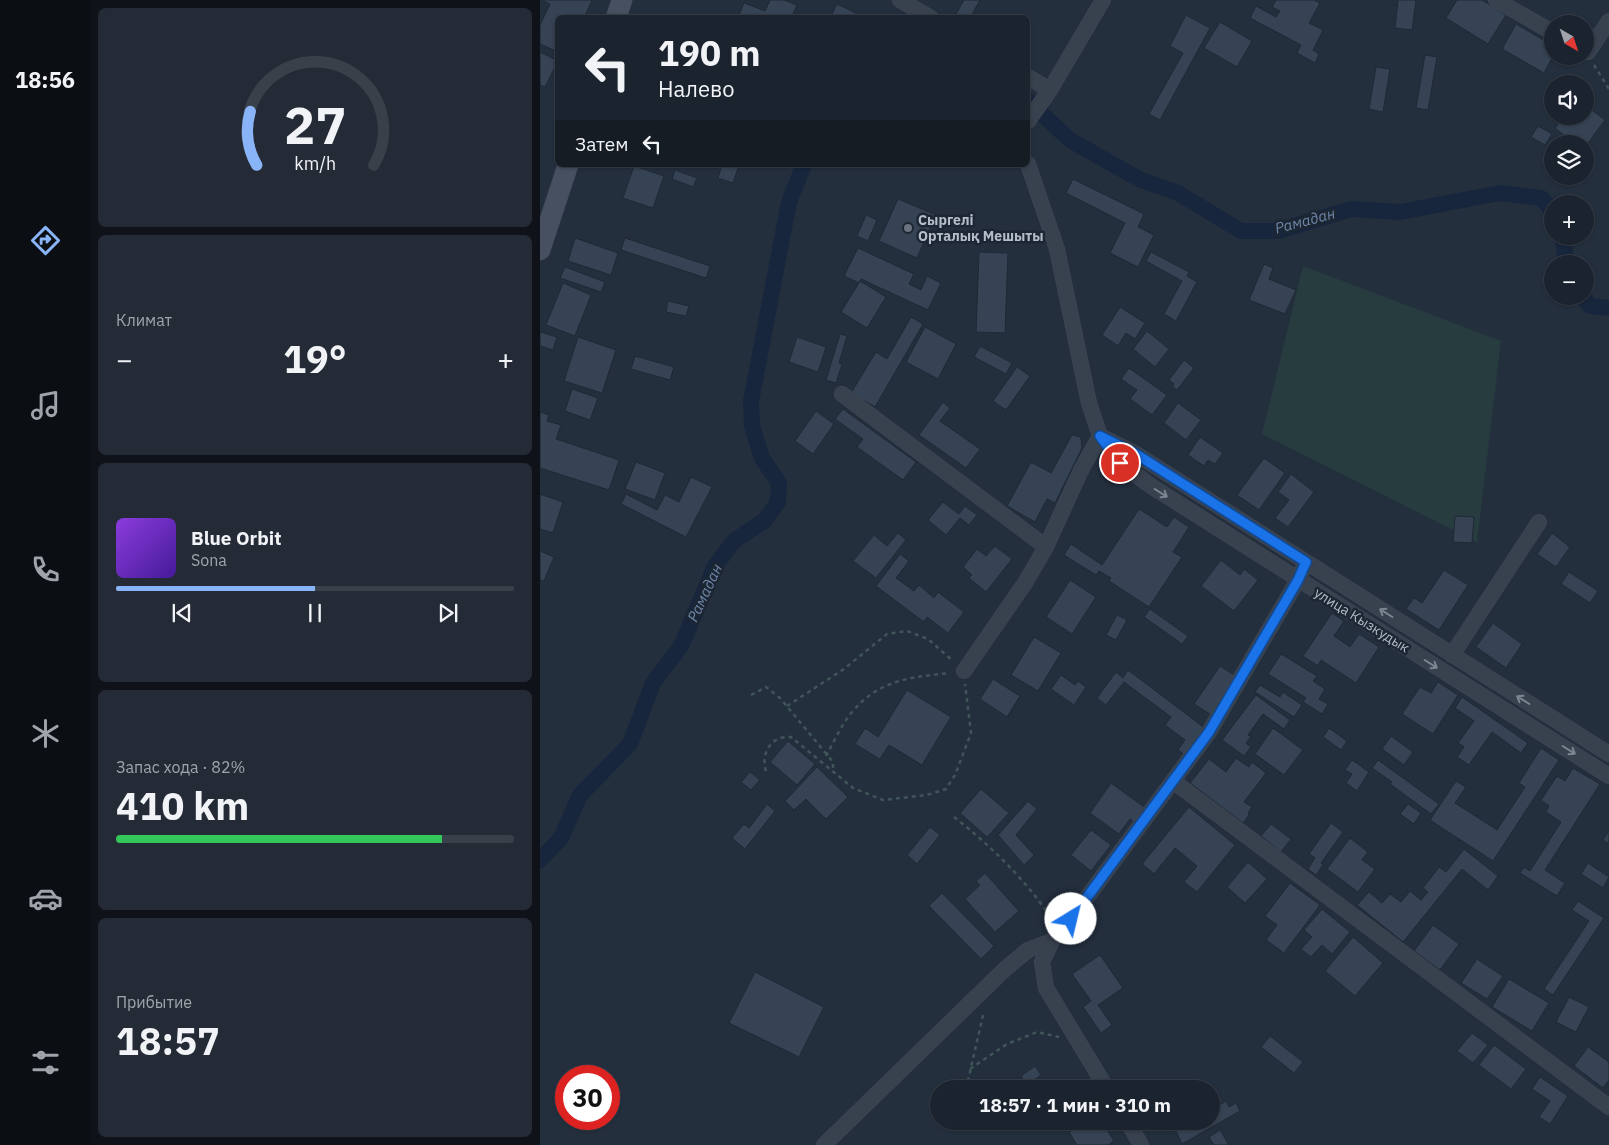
<!DOCTYPE html>
<html lang="ru">
<head>
<meta charset="utf-8">
<style>
	body { margin:0; font-family:"IBM Plex Sans",sans-serif; background:#242b36; color:#f1f3f6; height:100vh; display:flex; flex-direction:column; font-size:19px; white-space:nowrap }
	* { box-sizing:border-box; margin:0 }
	p { font-size:16px; color:#a0a4aa }
	.icon { flex:none; width:28px; height:28px; fill:none; stroke:currentColor; stroke-width:2; stroke-linecap:round; stroke-linejoin:round }
	.map { position:relative; flex:1; overflow:hidden }
	.sheet { display:flex; flex-direction:column; gap:8px; padding:8px; background:#0f1319; width:450px }
	.sheet>* { flex:none }
	.hud { position:absolute; left:15px; top:15px; width:475px; height:152px; border-radius:8px; box-shadow:0 1px 4px #0004,0 0 0 1px #39404a; background:#1b232e; color:#f1f3f6; overflow:hidden }
	.needle { width:32px; rotate:141deg }
	.buttons { position:absolute; left:1004px; top:15px; display:grid; gap:10px }
	.buttons a { display:grid; place-items:center; width:50px; height:50px; border-radius:50%; background:#1b232e; box-shadow:0 1px 4px #0004,0 0 0 1px #39404a; font-size:25px }
	.speed { position:absolute; left:15px; top:1065px; display:flex; gap:10px; font-size:25px; font-weight:700; text-align:center }
	.speed>* { display:grid; place-content:center; width:65px; height:65px; border-radius:50%; background:#1b232e; box-shadow:0 1px 4px #0004,0 0 0 1px #39404a; line-height:1 }
	.speed .limit { border:8px solid #d22; background:#fff; color:#111 }
	.pin { position:absolute; display:grid; place-items:center; width:42px; height:42px; color:#fff; margin:-21px; border:2px solid #fff; border-radius:50%; box-shadow:0 1px 5px #0007 }
	.me { position:absolute; width:55px; margin:-28px; rotate:36deg; stroke-linejoin:round; filter:drop-shadow(0 0 4px #0008) }
	.turn { display:flex; align-items:center; gap:18px; height:105px; padding:0 20px; font-size:22px }
	.turn .icon { width:65px; height:65px; stroke-width:2.5 }
	.turn b { display:block; font-size:35px; line-height:42px }
	.then { display:flex; align-items:center; height:48px; padding:0 20px; background:#0003; gap:10px; font-size:19px }
	.big { font-size:38px; font-weight:800; line-height:1.1 }
	.sheet .card { flex:1; display:flex; flex-direction:column; justify-content:center; gap:8px; min-width:0; padding:0 18px; border-radius:8px; background:#242b36 }
	.sheet .dial { align-items:center; gap:0 }
	.dial svg { height:130px; overflow:visible; fill:none; stroke:#39404a; stroke-width:7; stroke-linecap:round; text-anchor:middle }
	.dial text { fill:#f1f3f6; stroke:none }
	.song { display:flex; align-items:center; gap:15px }
	.cover { width:60px; height:60px; border-radius:8px; background:linear-gradient(135deg,hsl(270 70% 55%),hsl(260 70% 35%)) }
	.played { height:5px; border-radius:2px; background:linear-gradient(90deg,#8ab4f8 50%,#39404a 50%) }
	.keys { display:flex; justify-content:space-around; direction:ltr }
	.heat { display:flex; justify-content:space-between; align-items:center; font-size:28px; direction:ltr }
	.charge { height:8px; border-radius:4px; background:linear-gradient(90deg,#34c759 82%,#39404a 0) }
	.trip { position:absolute; left:390px; top:1080px; width:290px; height:50px; border-radius:25px; background:#1b232e; box-shadow:0 1px 4px #0004,0 0 0 1px #39404a; font-weight:800; line-height:50px; text-align:center }
	main { display:flex; flex:1; min-height:0 }
	.tab-bar { display:flex; flex-direction:column; width:90px; justify-content:space-around; align-items:center; background:#0b0e12; color:#a0a4aa }
	.tab-bar .icon { width:35px; height:35px }
	.tab-bar .active { color:#8ab4f8 }
	.tab-bar b { font-size:22px; color:#f1f3f6 }
	.map>svg:first-child { display:block }
</style>
</head>
<body>
<main>
<nav class="tab-bar">
<b>18:56</b>
<svg class="icon active" aria-label="directions" viewBox="0 0 24 24"><path d="M12 3l9 9-9 9-9-9zM9 14v-3h6M13 9l2 2-2 2"/></svg>
<svg class="icon" aria-label="music" viewBox="0 0 24 24"><path d="M9 18V5l10-2v13"/><circle cx="6" cy="18" r="3"/><circle cx="16" cy="16" r="3"/></svg>
<svg class="icon" aria-label="phone" viewBox="0 0 24 24"><path d="M5 4h4l2 5-3 2q2 4 5 5l2-3 5 2v4C11 20 4 13 5 4z"/></svg>
<svg class="icon" aria-label="climate" viewBox="0 0 24 24"><path d="M12 3v18M4 7l16 10M4 17L20 7"/></svg>
<svg class="icon" aria-label="car" viewBox="0 0 24 24"><path d="M5 17H2v-5l4-1 3-4h7l3 4 3 1v5h-3M9 17h6M6 11h13"/><circle cx="7" cy="17" r="2"/><circle cx="17" cy="17" r="2"/></svg>
<svg class="icon" aria-label="filters" viewBox="0 0 24 24"><path d="M4 7h16M4 17h16"/><circle cx="9" cy="7" r="2"/><circle cx="15" cy="17" r="2"/></svg>
</nav>
<section class="sheet">
<div class="card dial"><svg viewBox="0 0 100 80">
<path d="M14 69A42 42 0 1 1 86 69"/>
<path d="M14 69A42 42 0 0 1 10 36" stroke="#8ab4f8"/>
<text x="50" y="56" font-size="32" font-weight="700">27</text>
<text x="50" y="72" font-size="11">km/h</text>
</svg></div>
<div class="card"><p>Климат</p>
<div class="heat"><a>−</a><b class="big">19°</b><a>+</a></div>
</div>
<div class="card">
<div class="song"><i class="cover"></i><div><b>Blue Orbit</b><p>Sona</p></div></div>
<div class="played"></div>
<div class="keys"><svg class="icon" aria-label="previous" viewBox="0 0 24 24"><path d="M18 5L8 12l10 7zM5 5v14"/></svg><svg class="icon" aria-label="pause" viewBox="0 0 24 24"><path d="M8 5v14M16 5v14"/></svg><svg class="icon" aria-label="next" viewBox="0 0 24 24"><path d="M6 5l10 7-10 7zM19 5v14"/></svg></div>
</div>
<div class="card"><p>Запас хода · 82%</p><b class="big">410 km</b><div class="charge"></div></div>
<div class="card"><p>Прибытие</p><b class="big">18:57</b></div>
</section>
<div class="map">
<svg width="1069" height="1145" viewBox="0 0 1069 1145">
	<rect width="100%" height="100%" fill="#242f3e"/>
	<path fill="#263c3f" d="M763 266 961 341 937 542 722 434Z"/>
	<g fill="none" stroke-linecap="round" stroke-linejoin="round">
		<path stroke="#17263c" stroke-width="16" d="M488 101 530 140 599 179 638 193 701 231H738L811 209 860 212 960 193 1001 198 1012 210
			M1022 236 1027 264
			M1042 296 1050 306 1069 308
			M0 860 21 838 40 795 90 744 113 683 141 646 175 566 194 541 224 521 238 502 239 483 222 458 212 426 211 401 249 202 264 165"/>
	</g>
	<path fill="#364354" stroke="#1f2835" d="M1 0H52L44 18H18V52L0 44V25L10 4Z
		M230 0H244L257 5 251 18H198L204 3 225 11Z
		M424 0H440L430 18H422L416 14Z
		M736 0H774L780 3 769 23 783 30 773 50 779 54 775 63 757 53 761 45 710 18 716 6 736 17 740 11 732 7Z
		M858 0H876L872 30 855 28Z
		M917 0H942L966 15 948 44 906 18Z
		M297 4 326 18H294L291 16Z
		M646 15 670 28 620 120 609 114 643 53 630 46Z
		M680 22 712 41 697 67 664 48Z
		M976 24 1012 45 1013 56 1004 73 962 49Z
		M0 52 18 61 5 87 0 85Z
		M885 55 897 57 888 110 876 108Z
		M836 67 850 69 843 112 829 109Z
		M1045 105 1065 120 1045 147V144H1035L1015 128 1024 116H1045Z
		M998 126 1012 134 1005 145 991 137Z
		M182 165H199L193 183 178 178Z
		M94 166 124 176 113 208 83 198Z
		M135 170 157 178 153 187 132 179Z
		M533 179 604 214 598 227 614 235 598 267 570 253 585 223 526 193Z
		M358 199 396 215 377 258 339 241Z
		M326 215 337 220 328 241 317 236Z
		M35 238 78 253 71 275 28 261Z
		M85 238 170 266 166 278 81 250Z
		M318 248 374 274 369 284 381 290 387 276 401 283 388 310 321 279 319 283 304 276Z
		M439 252 468 253 465 333 436 332Z
		M611 252 649 272 647 276 657 282 636 321 624 314 642 281 606 261Z
		M724 264 733 268 729 279 756 290 745 314 709 300Z
		M25 267 65 282 61 292 20 278Z
		M320 281 346 297 327 328 301 312Z
		M23 283 51 295 35 336 6 325Z
		M128 301 149 306 146 316 126 312Z
		M580 307 605 323 595 339 586 333 578 346 562 335Z
		M371 317 383 324 335 407 311 393 336 352 347 359Z
		M385 327 416 344 398 379 366 362Z
		M607 331 629 349 615 367 593 349Z
		M0 332 17 337 13 350 0 346Z
		M300 334 307 336 299 363 302 364 296 383 286 380Z
		M38 337 76 350 62 393 24 381Z
		M257 337 286 347 278 372 249 362Z
		M440 346 472 363 466 374 434 357Z
		M95 356 134 367 130 380 91 369Z
		M644 360 654 368 637 390 632 387 634 384 629 380Z
		M477 367 490 376 466 410 453 401Z
		M589 368 627 395 612 415 590 399 597 390 581 379Z
		M32 389 58 398 50 420 25 411Z
		M403 402 410 408 400 421 440 449 426 468 379 435Z
		M638 403 661 420 646 440 624 423Z
		M303 409 376 462 363 480 317 447 323 439 295 419Z
		M276 411 294 424 273 454 255 441Z
		M0 412 9 415 7 421 21 425 16 439 79 460 69 490 0 468Z
		M532 435 541 437 542 448 515 503 507 499 495 522 467 506 491 462 511 473Z
		M660 437 683 453 675 464 668 460 664 466 648 455Z
		M724 458 745 473 719 510 697 495Z
		M96 462 125 473 115 500 85 489Z
		M751 474 774 492 748 527 735 518 749 500 738 492Z
		M151 477 172 487 146 537 81 504 86 494 117 510 125 495 139 502Z
		M0 494 23 502 13 533 0 529Z
		M403 502 419 514 425 506 437 515 429 525 420 518 406 535 388 520Z
		M599 509 627 527 634 517 649 527 633 552 642 557 609 607 569 581 571 578 559 571 556 575 524 555 531 544 562 565Z
		M915 516 934 517 932 543 913 542Z
		M358 533 366 540 336 578 313 561 334 535 347 546Z
		M1012 533 1030 547 1016 567 997 554Z
		M455 546 472 559 446 592 429 578 432 575 423 567 437 549 446 556Z
		M0 551 14 557 4 581 0 580Z
		M360 554 369 561 356 578 374 591 379 585 394 598 398 592 424 612 408 633 387 617 384 622 336 586Z
		M681 560 700 575 704 569 718 580 694 611 661 586Z
		M904 570 928 585 899 630 866 609 874 598 882 603Z
		M1029 572 1058 591 1050 603 1021 584Z
		M530 580 556 597 532 634 506 617Z
		M610 609 648 636 642 644 604 617Z
		M792 613 804 621 794 636 810 647 819 634 839 647 816 683 781 660 778 666 763 656Z
		M577 615 587 620 576 640 566 635Z
		M953 623 982 644 966 668 936 647Z
		M494 637 521 653 498 691 471 675Z
		M741 654 777 676 773 681 785 689 779 699 788 704 782 714 763 702 766 698 728 674Z
		M680 666 699 678 673 716 654 704Z
		M588 670 666 729 646 756 638 750 645 740 625 725 631 717 584 682 566 705 557 698 576 672 583 678Z
		M521 675 535 685 538 681 546 687 534 705 511 689Z
		M453 679 480 696 467 717 440 699Z
		M898 682 918 695 893 734 862 714 880 687 891 693Z
		M720 685 740 697 743 692 762 705 754 717 715 692Z
		M367 690 411 717 382 765 349 745 340 759 315 744 325 728 338 737Z
		M716 695 750 720 744 729 723 714 708 735 711 737 706 743 711 747 704 756 682 740Z
		M922 697 988 743 981 753 952 732 929 765 917 757 924 747 918 743 934 721 915 708Z
		M733 728 763 750 744 775 715 754Z
		M789 728 807 741 801 750 783 737Z
		M851 736 873 752 864 765 842 749Z
		M248 741 275 764 257 785 230 762Z
		M1001 748 1019 760 953 861 890 820 916 781 926 787 915 803 957 830 985 787 979 783Z
		M696 758 709 767 712 762 726 773 704 802 712 807 708 813 709 815 703 823 650 783 669 759 686 772Z
		M812 760 829 772 817 791 806 783 812 774 805 770Z
		M838 760 899 804 891 814 850 784 852 782 832 768Z
		M277 767 308 797 286 819 266 799 254 810 245 801Z
		M1033 768 1060 784 1005 870 1025 883 1017 896 980 873 984 867 990 871 1021 822 1006 812 1009 806 1001 800 1017 776 1025 781Z
		M210 772 220 780 211 790 201 782Z
		M571 783 607 809 597 824 590 819 579 834 550 813Z
		M441 789 469 813 447 837 420 813Z
		M488 801 497 809 476 835 494 855 484 865 458 835Z
		M227 804 235 811 205 849 192 838 204 824 209 828Z
		M868 804 881 813 874 824 860 814Z
		M649 807 695 845 657 892 644 882 657 866 635 848 614 874 602 864Z
		M791 823 803 832 781 863 783 865 776 875 768 869 775 858 769 854Z
		M731 824 751 839 741 852 721 836Z
		M390 827 400 835 377 864 367 855Z
		M551 830 571 845 551 871 531 855Z
		M1069 831V844L1063 840Z
		M810 838 828 852 822 860 835 869 818 892 787 869Z
		M924 849 958 876 948 890 922 869 863 942 817 905 829 892 842 903 850 894 861 902 870 891 881 900 888 892 883 888 899 867 906 872Z
		M708 862 727 879 705 903 687 887Z
		M1048 863 1069 877 1063 888 1041 874Z
		M445 873 479 911 455 932 425 899 440 885 436 881Z
		M750 883 780 905 744 953 726 940 737 925 725 916Z
		M402 893 454 946 441 959 389 906Z
		M1038 901 1064 918 1013 995 1004 989 1049 921 1032 910Z
		M782 909 810 932 792 954 782 945 771 957 761 949 772 937 764 930Z
		M893 925 919 944 900 970 874 951Z
		M813 937 843 963 815 996 785 971Z
		M560 955 583 988 558 1005 572 1025 561 1033 543 1007 551 1001 532 974Z
		M937 959 963 976 947 999 921 983Z
		M215 972 284 1007 259 1057 189 1023Z
		M969 979 1009 1003 992 1031 952 1007Z
		M1029 997 1049 1007 1036 1032 1016 1022Z
		M932 1033 948 1045 933 1063 917 1051Z
		M730 1036 763 1062 754 1073 721 1047Z
		M954 1045 986 1069 971 1089 939 1065Z
		M1048 1047 1069 1062V1080L1063 1088 1034 1066Z
		M495 1066 501 1075 487 1085 481 1076Z
		M1000 1077 1028 1096 1010 1124 999 1117 1010 1101 992 1089Z
		M686 1101 689 1107 696 1103 700 1111 642 1144 635 1129 648 1122 651 1127 661 1121H671L673 1115 671 1110Z
		M546 1121H561L574 1141 568 1145H537L529 1132Z
		M680 1130 689 1145H674L669 1137Z"/>
	<g fill="none" stroke-linecap="round" stroke-linejoin="round">
		<defs>
			<path id="street" d="M360 0 391 18
				M956 0 1012 32
				M1045 50 1048 52 1069 21
				M488 77 510 90
				M488 121 510 90 563 0
				M488 164 517 249 549 403 560 436 580 463 611 486 1069 776
				M302 394 506 547
				M564 438 596 454 1069 754
				M912 655 999 522
				M424 671 485 583 506 547 541 470 560 436
				M633 781 1069 1107
				M567 1089 506 988 502 962 512 941 531 919 669 732 758 580 766 562
				M587 1121 601 1145
				M284 1145 465 969 488 950 512 941"/>
			<path id="secondary" d="M76 18 82 0
				M0 250 28 165"/>
		</defs>
		<use href="#street" stroke="#414a57" stroke-width="16"/>
		<use href="#secondary" stroke="#414a57" stroke-width="21"/>
		<path stroke="#3f5557" stroke-width="2.5" stroke-dasharray="4 4" stroke-linecap="butt" d="M1054 65 1069 89
			M211 695 226 687 240 698 293 762V772
			M247 706 304 669 347 634 367 631 388 639 413 661
			M286 756C294 742 301 725 312 712 339 680 370 677 410 673
			M226 771C222 760 226 744 238 739 242 737 247 737 251 737L313 788 343 800 387 795 406 789 415 775 431 733 425 684
			M414 817C451 846 485 879 511 918
			M430 1069 467 1044 497 1032 519 1037
			M426 1089 444 1011"/>
		<use href="#street" stroke="#38414e" stroke-width="15"/>
		<use href="#secondary" stroke="#465061" stroke-width="20"/>
	</g>
	<defs><path id="oneway-shaft" d="M-6 0H5M1.5-3L5.5 0L1.5 3" fill="none" stroke-width="1.6" stroke-linecap="round" stroke-linejoin="round" transform="scale(1.25)"/></defs>
	<g stroke="#7c8592">
		<use href="#oneway-shaft" transform="translate(621 493) rotate(32)"/>
		<use href="#oneway-shaft" transform="translate(846 613) rotate(-148)"/>
		<use href="#oneway-shaft" transform="translate(891 664) rotate(32)"/>
		<use href="#oneway-shaft" transform="translate(983 700) rotate(-148)"/>
		<use href="#oneway-shaft" transform="translate(1029 750) rotate(32)"/>
	</g>
	<g fill="none" stroke-linecap="round" stroke-linejoin="round">
		<defs>
			<path id="route" d="M531 919 669 732 758 580 766 562 596 454 560 436 580 463"/>
		</defs>
		<use href="#route" stroke="#114b97" stroke-width="12"/>
		<use href="#route" stroke="#1a73e8" stroke-width="9"/>
	</g>
	<circle fill="#6b7280" stroke="#1d2633" stroke-width="2" cx="368" cy="228" r="5"/>
	<g text-anchor="middle" stroke-width="5" stroke-linejoin="round" paint-order="stroke">
		<g font-size="14" font-weight="bold" fill="#b4bcc9" stroke="#1d2633" text-anchor="start">
			<text x="378" y="225">Сыргелі<tspan x="378" dy="16">Орталық Мешыты</tspan></text>
		</g>
		<g font-size="14" fill="#b4bcc9" stroke="#1d2633">
			<text transform="translate(822 620) rotate(32)" y="5">улица Кызкудык</text>
		</g>
		<g font-size="15" font-style="italic" fill="#6d86a8" stroke="#1d2633">
			<text transform="translate(765 221) rotate(-15)" y="5">Рамадан</text>
			<text transform="translate(165 593) rotate(-65)" y="5">Рамадан</text>
		</g>
	</g>
</svg>
<div class="buttons">
<a><svg class="needle" viewBox="-14 -14 28 28"><path d="M0-13l5 13h-10z" fill="#e53935"/><path d="M0 13l5-13h-10z" fill="#a0a4aa"/></svg></a>
<a><svg class="icon" aria-label="sound" viewBox="0 0 24 24"><path d="M4 9h4l5-4v14l-5-4H4zM17 9q2 3 0 6"/></svg></a>
<a><svg class="icon" aria-label="layers" viewBox="0 0 24 24"><path d="M12 4l9 5-9 5-9-5zM3 14l9 5 9-5"/></svg></a>
<a>+</a>
<a>−</a>
</div>
<div class="speed"><div class="limit">30</div></div>
<div class="pin" style="left:580px;top:463px;background:#d93025"><svg class="icon" aria-label="arrive" viewBox="0 0 24 24"><path d="M6 21V4h12l-3 4 3 4H6"/></svg></div>
<svg class="me" style="left:531px;top:919px" viewBox="-20 -20 40 40"><circle r="19" fill="#fff"/><path d="M0-13L10 11 0 6-10 11z" fill="#1a73e8"/></svg>
<div class="trip">18:57 · 1 мин · 310 m</div>
<div class="hud">
<div class="turn"><svg class="icon" aria-label="left" viewBox="0 0 24 24"><path d="M17 20v-9H6M10 6l-5 5 5 5"/></svg><div><b>190 m</b>Налево</div></div>
<div class="then">Затем<svg class="icon" aria-label="left" viewBox="0 0 24 24"><path d="M17 20v-9H6M10 6l-5 5 5 5"/></svg></div>
</div>
</div>
</main>
</body>
</html>
